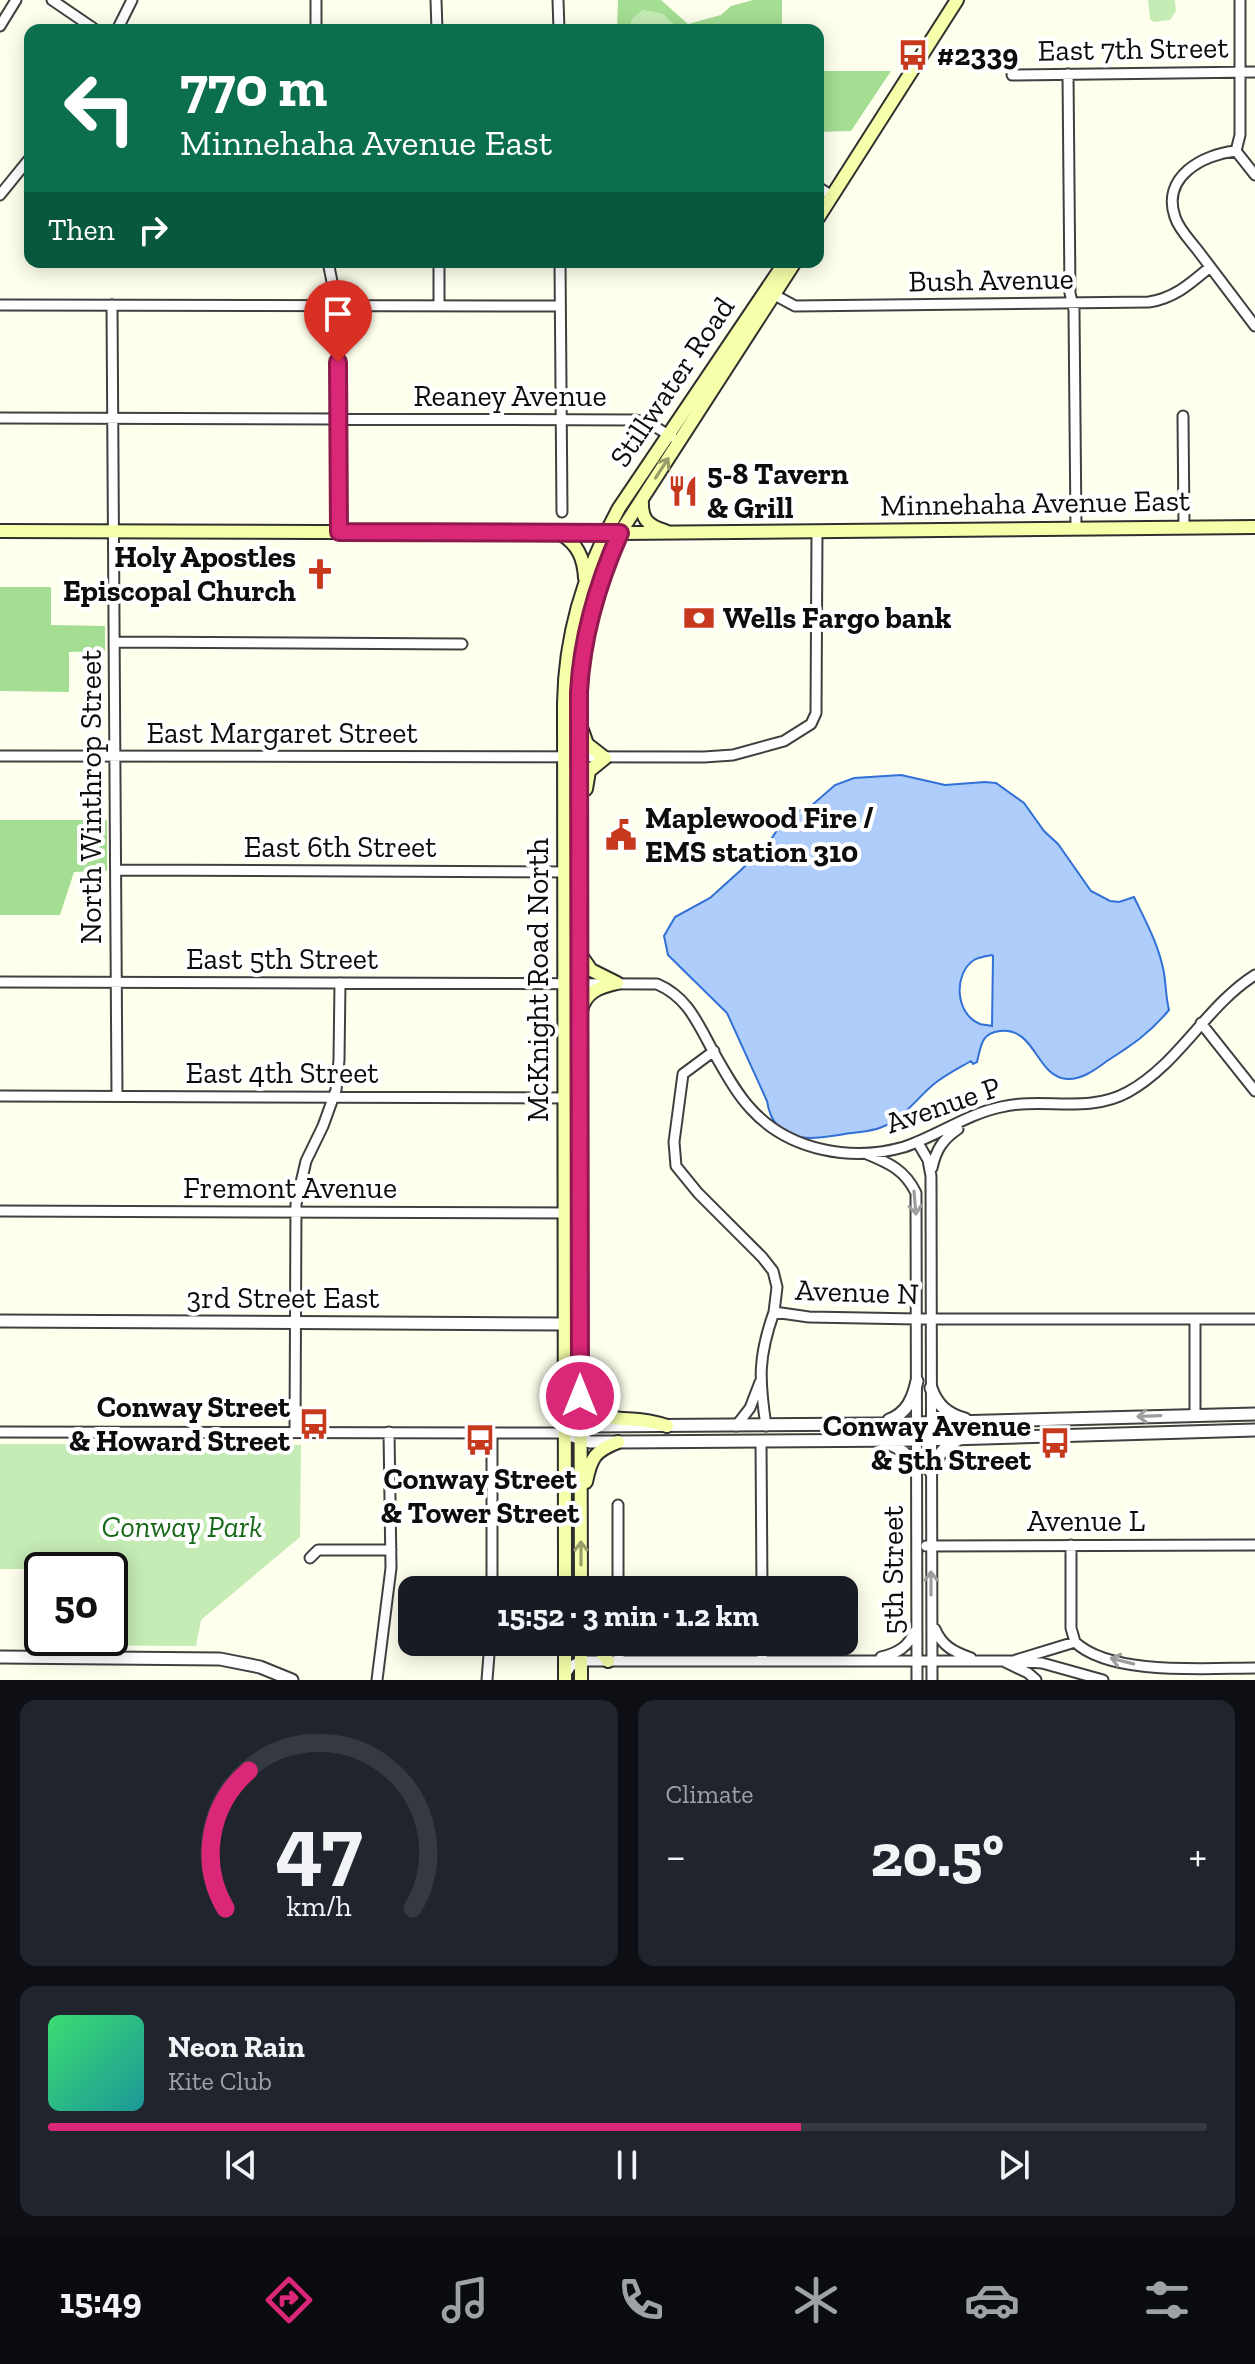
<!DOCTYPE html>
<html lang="en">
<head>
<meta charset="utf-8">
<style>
	body { margin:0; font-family:"Zilla Slab",serif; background:#20242c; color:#f1f3f6; height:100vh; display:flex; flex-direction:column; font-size:30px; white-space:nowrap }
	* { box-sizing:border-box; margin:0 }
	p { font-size:26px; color:#9ea1a6 }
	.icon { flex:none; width:44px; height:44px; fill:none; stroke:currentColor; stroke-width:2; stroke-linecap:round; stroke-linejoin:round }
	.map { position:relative; height:1680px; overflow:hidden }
	.side { display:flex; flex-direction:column; gap:20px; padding:20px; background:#0d0f14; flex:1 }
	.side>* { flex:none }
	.banner { position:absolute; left:24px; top:24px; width:800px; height:244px; border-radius:16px; box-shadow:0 4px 20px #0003; background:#0b6e4f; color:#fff; overflow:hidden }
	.speed { position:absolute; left:24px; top:1552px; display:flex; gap:16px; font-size:40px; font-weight:700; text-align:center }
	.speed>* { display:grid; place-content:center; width:104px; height:104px; border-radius:50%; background:#171b24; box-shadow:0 4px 20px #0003; line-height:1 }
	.speed .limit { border:4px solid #111; border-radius:12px; background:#fff; color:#111 }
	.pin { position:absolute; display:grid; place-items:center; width:68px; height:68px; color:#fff; margin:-82px -34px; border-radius:50% 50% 50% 0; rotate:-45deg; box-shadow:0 0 8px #0007 }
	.pin .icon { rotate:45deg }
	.me { position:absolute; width:88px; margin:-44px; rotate:0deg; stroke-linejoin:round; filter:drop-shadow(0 0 6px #0008) }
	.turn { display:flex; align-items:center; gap:28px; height:168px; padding:0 24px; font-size:36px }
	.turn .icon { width:104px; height:104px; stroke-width:2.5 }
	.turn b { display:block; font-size:56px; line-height:68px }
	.then { display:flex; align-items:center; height:76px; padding:0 24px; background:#0003; gap:16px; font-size:30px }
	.big { font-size:60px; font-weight:700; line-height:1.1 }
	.side .tile { flex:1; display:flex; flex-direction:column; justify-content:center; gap:12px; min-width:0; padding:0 28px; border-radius:16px; background:#20242c }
	.side .dial { align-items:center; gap:0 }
	.dial svg { height:208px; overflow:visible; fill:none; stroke:#363941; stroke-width:7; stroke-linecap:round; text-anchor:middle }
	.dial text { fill:#f1f3f6; stroke:none }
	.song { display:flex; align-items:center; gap:24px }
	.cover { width:96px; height:96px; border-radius:12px; background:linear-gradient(135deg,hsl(140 70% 55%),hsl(180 70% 35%)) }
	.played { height:8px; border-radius:4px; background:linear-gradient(90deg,#db2777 65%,#363941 65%) }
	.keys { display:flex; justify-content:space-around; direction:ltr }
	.heat { display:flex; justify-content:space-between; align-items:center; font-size:44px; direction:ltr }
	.side .tiles { flex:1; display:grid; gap:20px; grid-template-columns:1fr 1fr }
	.tile:last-child { grid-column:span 2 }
	.trip { position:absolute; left:398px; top:1576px; width:460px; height:80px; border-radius:16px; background:#171b24; box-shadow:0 4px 20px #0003; font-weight:700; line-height:80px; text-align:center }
	.dock { display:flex; height:128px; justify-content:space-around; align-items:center; background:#090b0e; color:#9ea1a6 }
	.dock .icon { width:56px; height:56px }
	.dock .current { color:#db2777 }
	.dock b { font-size:36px; color:#f1f3f6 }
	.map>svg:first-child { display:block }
</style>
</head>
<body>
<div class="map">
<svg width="1255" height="1680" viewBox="0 0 1255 1680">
	<rect width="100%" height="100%" fill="#ffe"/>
	<path fill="#c5ecb4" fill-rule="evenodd" d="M1148 0H1175L1176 11 1170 20 1154 22 1150 19Z
		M643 10 663 14 679 30H630L632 19Z
		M0 1444 301 1445 300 1537 201 1620 196 1646 28 1645V1569H0ZM110 1570V1638H42V1570Z"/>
	<path fill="#a4de93" d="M618 0H661L688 24 721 15 731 6 753 0H782V30H679L663 14 643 10 632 19 630 30H617Z
		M818 71H891L851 131 818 132Z
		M0 587H51V625L105 626V651L69 652V692L0 691Z
		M0 820H107V871L74 872 60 915H0Z"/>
	<path fill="#aecdfa" stroke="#3170d6" stroke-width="2" fill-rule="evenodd" d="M901 775 945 785 985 782 996 783 1024 803 1044 831 1058 844 1091 891 1110 901 1119 902 1134 897C1146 922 1159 945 1164 973 1166 986 1166 998 1169 1010 1149 1034 1132 1045 1107 1061 1096 1069 1082 1080 1067 1079 1036 1077 1036 1027 1000 1031 981 1033 981 1046 977 1062L973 1064 971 1061C959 1068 945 1075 934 1084 917 1098 903 1119 882 1127 871 1132 857 1132 845 1134 810 1140 774 1145 767 1101L727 1013 668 955 664 936 675 917 710 898 741 870 770 841 786 816 811 806 835 785 854 778ZM992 955 993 956 992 1026C988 1025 984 1025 980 1024 955 1014 953 974 974 960 979 957 986 956 992 955Z"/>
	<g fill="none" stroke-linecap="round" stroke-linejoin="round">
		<defs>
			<path id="minor" d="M52 0 96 30
				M316 0V30
				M436 0 437 30
				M558 0 559 30
				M0 26 16 0
				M117 30 132 0
				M1068 74 1070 293 1074 310 1076 528
				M1012 75 1255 72
				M1236 151C1203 154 1161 177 1175 217 1179 230 1191 241 1199 252 1218 277 1236 301 1255 326
				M1236 151 1240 135V0
				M1236 151 1255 175
				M818 187 832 196
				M0 195 30 158
				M328 262 337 306 339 532
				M439 262V306
				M560 262 562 512
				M769 292 795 306 1149 302C1175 298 1191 283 1210 267
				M0 305 560 306
				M112 305 117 1096
				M1183 416 1184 527
				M0 418 636 420 649 423 672 437
				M114 642 462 644
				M0 756 704 757 733 755 784 741 811 724 816 713 817 531
				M116 870 579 872
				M0 982 657 984C688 997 698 1024 714 1053 725 1072 736 1093 751 1109 789 1151 852 1162 904 1147 937 1136 967 1114 1001 1107 1044 1097 1088 1114 1128 1092 1179 1064 1206 1006 1255 975
				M1201 1023 1255 1091
				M714 1051 683 1074 674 1142 676 1166 698 1193 762 1257 773 1271 777 1287 774 1312 809 1317 917 1319H1255
				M0 1096 579 1098
				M918 1143 928 1160 931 1176 932 1680
				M867 1154C889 1163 905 1170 916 1193L917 1680
				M932 1168C936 1150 942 1140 958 1129
				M0 1211 579 1213
				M1195 1319V1415
				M736 1426 750 1408 760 1382
				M766 1426C759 1379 758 1357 774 1312
				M0 1432 564 1433
				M295 1432 296 1204 306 1161 323 1126 336 1090 339 1060 340 983
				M492 1433V1590
				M761 1441 762 1590
				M618 1505V1590
				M1071 1545V1628L1075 1642
				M926 1546 1255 1545
				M310 1558 318 1550H391
				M935 1629C942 1646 954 1652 971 1658
				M619 1642V1661
				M762 1642V1661
				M881 1657C898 1653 908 1647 915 1631
				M1016 1660 1075 1642C1110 1676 1208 1668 1255 1668
				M1005 1662 1028 1673 1036 1680
				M565 1675 571 1666 581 1661H1013L1042 1663 1103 1680
				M377 1680 391 1568 389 1432
				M487 1680 490 1642"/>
			<path id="tertiary" d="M0 1321 565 1324
				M931 1388C937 1405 947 1414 965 1419
				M889 1420C907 1413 913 1399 917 1381
				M573 1431 590 1426 878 1424 1255 1414
				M564 1433 590 1442H618L917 1440 1255 1430
				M885 1443C902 1447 909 1456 916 1472
				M931 1472C937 1457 943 1446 958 1440
				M0 1657 220 1659 260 1667 292 1680"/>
			<path id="secondary" d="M818 218 957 0
				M642 499C641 518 646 525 665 531
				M0 531 620 533 1255 527
				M561 534C578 544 584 559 585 578
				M582 730 587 744 605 758 589 771 586 789
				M580 954 591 970 617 983
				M581 1011C585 992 599 987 617 983
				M585 1372C602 1440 617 1408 667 1426
				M586 1482C591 1457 595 1451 618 1442
				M565 1590 564 703C565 632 585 569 619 508L785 262
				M581 1590 579 859V692L583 651 599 584 620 533 795 262
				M581 1642V1680
				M594 1642 608 1661
				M565 1680V1642"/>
		</defs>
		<use href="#minor" stroke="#404040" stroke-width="13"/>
		<use href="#tertiary" stroke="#404040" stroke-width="15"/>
		<use href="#secondary" stroke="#2f2f2f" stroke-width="16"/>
		<use href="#minor" stroke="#fff" stroke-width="9"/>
		<use href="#tertiary" stroke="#fff" stroke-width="11"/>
		<use href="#secondary" stroke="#f6ffa9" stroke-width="12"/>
	</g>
	<defs><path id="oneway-shaft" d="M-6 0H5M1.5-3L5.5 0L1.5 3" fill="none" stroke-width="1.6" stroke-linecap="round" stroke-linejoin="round" transform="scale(2)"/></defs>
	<g stroke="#999e6b">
		<use href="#oneway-shaft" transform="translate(662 468) rotate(-57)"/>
		<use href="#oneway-shaft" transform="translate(581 1553) rotate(-90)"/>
	</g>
	<g stroke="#9e9e9e">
		<use href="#oneway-shaft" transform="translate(915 1203) rotate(85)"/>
		<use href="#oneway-shaft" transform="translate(1149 1416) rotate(178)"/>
		<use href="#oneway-shaft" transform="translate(931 1583) rotate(-90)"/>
		<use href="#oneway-shaft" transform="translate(1122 1661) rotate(-166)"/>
	</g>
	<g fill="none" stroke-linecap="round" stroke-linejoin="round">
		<defs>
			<path id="route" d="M338 362 339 532 620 533C597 585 582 636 579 692L580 1396"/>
		</defs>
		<use href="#route" stroke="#8e194d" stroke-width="20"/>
		<use href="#route" stroke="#db2777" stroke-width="14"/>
	</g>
	<defs>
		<symbol id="bus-bare" viewBox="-9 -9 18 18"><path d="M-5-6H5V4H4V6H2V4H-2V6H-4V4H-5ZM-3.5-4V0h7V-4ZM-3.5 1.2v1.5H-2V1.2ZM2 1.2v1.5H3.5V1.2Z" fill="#c7391c" stroke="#fff" stroke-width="2.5" paint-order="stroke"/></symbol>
		<symbol id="restaurant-bare" viewBox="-9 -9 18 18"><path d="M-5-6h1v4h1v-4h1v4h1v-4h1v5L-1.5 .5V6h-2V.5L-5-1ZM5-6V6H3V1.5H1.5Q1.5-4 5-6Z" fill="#c7391c" stroke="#fff" stroke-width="2.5" paint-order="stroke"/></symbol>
		<symbol id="church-bare" viewBox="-9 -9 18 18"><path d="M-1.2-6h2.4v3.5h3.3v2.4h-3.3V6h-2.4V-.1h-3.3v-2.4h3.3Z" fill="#c7391c" stroke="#fff" stroke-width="2.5" paint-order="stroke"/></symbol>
		<symbol id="bank-bare" viewBox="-9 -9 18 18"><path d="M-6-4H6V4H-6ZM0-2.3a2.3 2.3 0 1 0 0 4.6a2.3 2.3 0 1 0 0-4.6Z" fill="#c7391c" stroke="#fff" stroke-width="2.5" paint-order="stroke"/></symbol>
		<symbol id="civic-bare" viewBox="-9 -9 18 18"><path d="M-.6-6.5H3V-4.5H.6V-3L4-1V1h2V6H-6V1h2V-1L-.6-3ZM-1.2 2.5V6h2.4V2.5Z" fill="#c7391c" stroke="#fff" stroke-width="2.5" paint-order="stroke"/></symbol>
	</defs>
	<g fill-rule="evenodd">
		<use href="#bus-bare" x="891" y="33" width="44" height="44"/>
		<use href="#restaurant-bare" x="661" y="469" width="44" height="44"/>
		<use href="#church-bare" x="298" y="552" width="44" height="44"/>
		<use href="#bank-bare" x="677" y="596" width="44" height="44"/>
		<use href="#civic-bare" x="599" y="813" width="44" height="44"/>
		<use href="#bus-bare" x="292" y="1402" width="44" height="44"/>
		<use href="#bus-bare" x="458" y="1418" width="44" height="44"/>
		<use href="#bus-bare" x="1033" y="1421" width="44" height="44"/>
	</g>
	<g text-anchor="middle" stroke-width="8" stroke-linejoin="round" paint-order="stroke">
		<g font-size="30" fill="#0d0d0d" stroke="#fff">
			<text transform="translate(1133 49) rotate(-1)" y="10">East 7th Street</text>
			<text transform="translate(991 280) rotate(-1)" y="10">Bush Avenue</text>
			<text transform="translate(672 382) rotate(-56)" y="10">Stillwater Road</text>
			<text x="510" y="406">Reaney Avenue</text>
			<text transform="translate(1035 503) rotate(-1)" y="10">Minnehaha Avenue East</text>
			<text x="282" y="743">East Margaret Street</text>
			<text transform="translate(91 797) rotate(-90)" y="10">North Winthrop Street</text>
			<text x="340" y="857">East 6th Street</text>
			<text x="282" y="969">East 5th Street</text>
			<text transform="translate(538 980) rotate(-90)" y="10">McKnight Road North</text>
			<text x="282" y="1083">East 4th Street</text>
			<text transform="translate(943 1105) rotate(-19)" y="10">Avenue P</text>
			<text x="290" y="1198">Fremont Avenue</text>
			<text transform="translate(857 1292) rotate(2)" y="10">Avenue N</text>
			<text x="283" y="1308">3rd Street East</text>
			<text x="1086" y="1531">Avenue L</text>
			<text transform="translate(893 1570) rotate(-90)" y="10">5th Street</text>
		</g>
		<g font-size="30" font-weight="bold" fill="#0d0d0d" stroke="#fff" text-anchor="start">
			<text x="937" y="65">#2339</text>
			<text x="707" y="484">5-8 Tavern<tspan x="707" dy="34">&amp; Grill</tspan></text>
			<text x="296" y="567" text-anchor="end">Holy Apostles<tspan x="296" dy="34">Episcopal Church</tspan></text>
			<text x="723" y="628">Wells Fargo bank</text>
			<text x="645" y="828">Maplewood Fire /<tspan x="645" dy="34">EMS station 310</tspan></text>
			<text x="290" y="1417" text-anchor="end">Conway Street<tspan x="290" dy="34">&amp; Howard Street</tspan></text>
			<text x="1031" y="1436" text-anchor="end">Conway Avenue<tspan x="1031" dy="34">&amp; 5th Street</tspan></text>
			<text x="480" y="1489" text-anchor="middle">Conway Street<tspan x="480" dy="34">&amp; Tower Street</tspan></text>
		</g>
		<g font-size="30" font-style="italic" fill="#19691a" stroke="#fff">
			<text x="182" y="1537">Conway Park</text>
		</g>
	</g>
</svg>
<div class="speed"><div class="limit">50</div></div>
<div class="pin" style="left:338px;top:362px;background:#d93025"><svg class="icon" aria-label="arrive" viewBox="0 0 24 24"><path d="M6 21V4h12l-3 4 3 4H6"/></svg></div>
<svg class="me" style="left:580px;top:1396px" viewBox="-20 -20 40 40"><circle r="17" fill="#db2777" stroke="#fff" stroke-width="3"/><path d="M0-11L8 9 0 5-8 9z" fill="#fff"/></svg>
<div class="trip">15:52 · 3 min · 1.2 km</div>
<div class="banner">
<div class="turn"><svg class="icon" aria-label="left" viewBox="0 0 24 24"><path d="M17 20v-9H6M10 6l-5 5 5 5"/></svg><div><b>770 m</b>Minnehaha Avenue East</div></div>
<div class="then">Then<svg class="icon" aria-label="right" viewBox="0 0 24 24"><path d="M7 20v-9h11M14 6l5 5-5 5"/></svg></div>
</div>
</div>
<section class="side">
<div class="tiles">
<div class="tile dial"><svg viewBox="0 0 100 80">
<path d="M14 69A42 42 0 1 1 86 69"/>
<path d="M14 69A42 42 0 0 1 23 16" stroke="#db2777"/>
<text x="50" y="56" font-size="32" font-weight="700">47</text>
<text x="50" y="72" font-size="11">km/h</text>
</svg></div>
<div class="tile"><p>Climate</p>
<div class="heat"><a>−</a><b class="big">20.5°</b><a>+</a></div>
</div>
<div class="tile">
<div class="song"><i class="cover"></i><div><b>Neon Rain</b><p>Kite Club</p></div></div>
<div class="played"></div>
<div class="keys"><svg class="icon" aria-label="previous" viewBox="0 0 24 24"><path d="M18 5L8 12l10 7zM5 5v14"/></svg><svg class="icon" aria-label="pause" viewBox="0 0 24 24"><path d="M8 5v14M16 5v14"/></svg><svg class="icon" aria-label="next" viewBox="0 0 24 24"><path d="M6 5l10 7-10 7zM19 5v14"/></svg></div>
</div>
</div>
</section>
<nav class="dock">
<b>15:49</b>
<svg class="icon current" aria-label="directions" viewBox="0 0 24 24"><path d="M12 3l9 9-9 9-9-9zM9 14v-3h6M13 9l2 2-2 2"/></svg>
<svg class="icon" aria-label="music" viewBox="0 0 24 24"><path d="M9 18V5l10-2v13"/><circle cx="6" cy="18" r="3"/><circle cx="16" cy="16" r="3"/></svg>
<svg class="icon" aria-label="phone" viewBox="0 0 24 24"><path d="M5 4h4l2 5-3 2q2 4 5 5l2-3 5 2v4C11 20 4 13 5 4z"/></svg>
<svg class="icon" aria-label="climate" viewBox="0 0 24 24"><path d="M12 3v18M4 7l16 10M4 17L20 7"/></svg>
<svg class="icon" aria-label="car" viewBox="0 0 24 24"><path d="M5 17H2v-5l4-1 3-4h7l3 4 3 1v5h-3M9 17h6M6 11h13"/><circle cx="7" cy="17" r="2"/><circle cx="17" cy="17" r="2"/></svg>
<svg class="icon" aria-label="filters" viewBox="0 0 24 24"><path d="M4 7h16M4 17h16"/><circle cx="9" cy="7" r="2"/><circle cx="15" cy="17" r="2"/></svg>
</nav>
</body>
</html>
